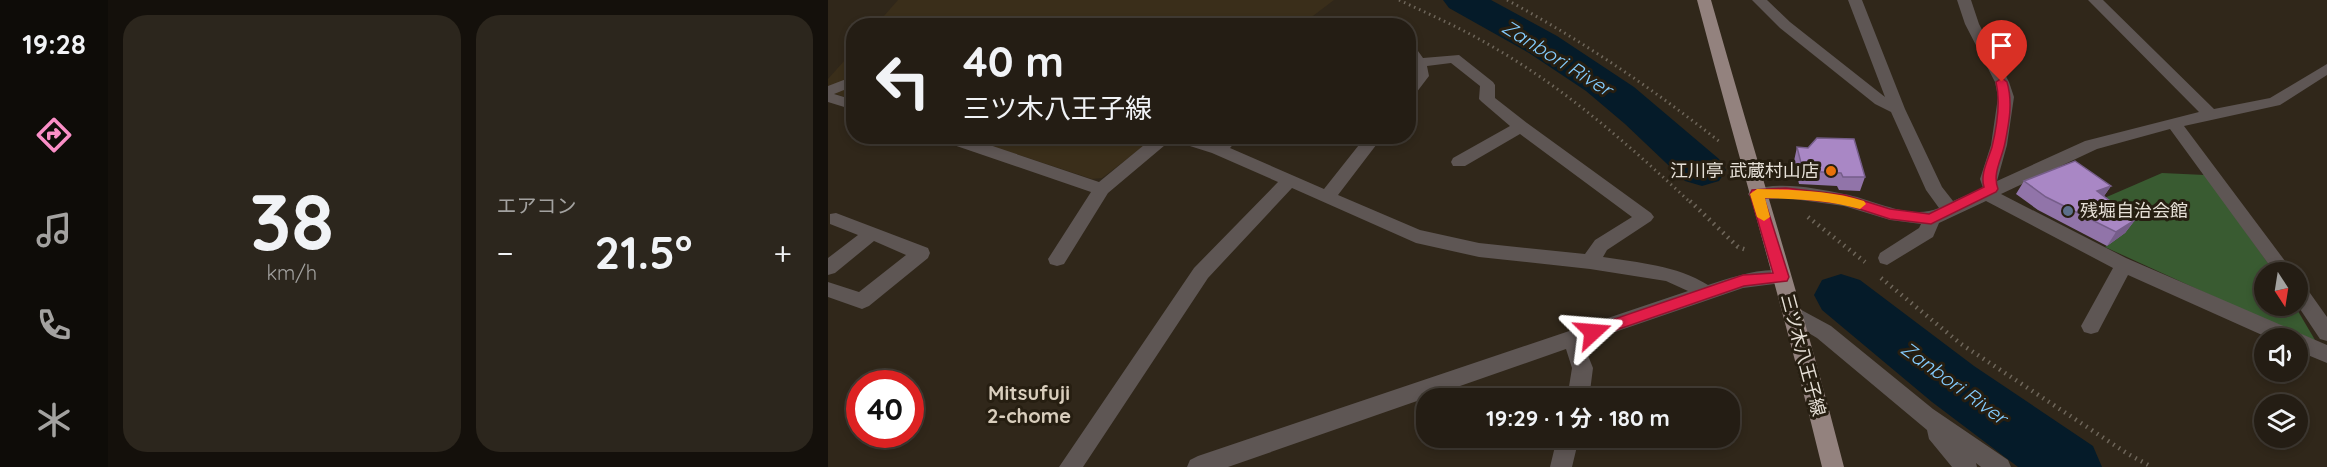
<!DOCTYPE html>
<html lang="ja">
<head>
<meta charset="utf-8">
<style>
	body { margin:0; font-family:Quicksand,"Noto Sans JP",sans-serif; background:#2c261d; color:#f1f3f6; height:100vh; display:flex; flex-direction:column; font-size:22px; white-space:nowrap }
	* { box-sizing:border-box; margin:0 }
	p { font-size:20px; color:#a3a2a0 }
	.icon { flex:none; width:33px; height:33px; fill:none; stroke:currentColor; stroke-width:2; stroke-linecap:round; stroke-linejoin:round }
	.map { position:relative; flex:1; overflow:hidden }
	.details { display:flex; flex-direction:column; gap:15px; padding:15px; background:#14100b; width:720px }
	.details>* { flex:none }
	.top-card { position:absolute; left:18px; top:18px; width:570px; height:126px; border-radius:24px; box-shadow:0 3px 9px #0003,0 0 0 2px #413b34; background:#241d14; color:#f1f3f6; overflow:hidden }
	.needle { width:39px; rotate:168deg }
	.buttons { position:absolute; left:1426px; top:262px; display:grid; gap:12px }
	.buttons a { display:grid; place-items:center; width:54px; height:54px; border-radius:50%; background:#241d14; box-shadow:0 3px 9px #0003,0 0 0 2px #413b34; font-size:30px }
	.speed { position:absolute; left:18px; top:370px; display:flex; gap:12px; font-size:30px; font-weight:700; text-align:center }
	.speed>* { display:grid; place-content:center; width:78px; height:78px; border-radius:50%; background:#241d14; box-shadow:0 3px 9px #0003,0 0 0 2px #413b34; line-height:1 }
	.speed .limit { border:9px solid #d22; background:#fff; color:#111 }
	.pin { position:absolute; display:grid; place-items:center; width:51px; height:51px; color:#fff; margin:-62px -26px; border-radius:50% 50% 50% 0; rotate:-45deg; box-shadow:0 0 6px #0007 }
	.pin .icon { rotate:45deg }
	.me { position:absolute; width:66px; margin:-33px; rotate:71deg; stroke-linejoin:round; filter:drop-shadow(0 0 4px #0008) }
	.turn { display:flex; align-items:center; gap:21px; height:126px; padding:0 18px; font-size:27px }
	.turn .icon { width:78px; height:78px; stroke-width:2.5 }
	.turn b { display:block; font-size:42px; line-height:51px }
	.big { font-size:45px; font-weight:700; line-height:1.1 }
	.details .widget { flex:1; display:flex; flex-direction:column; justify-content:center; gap:9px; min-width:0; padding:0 21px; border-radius:24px; background:#2c261d }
	.details .dial { align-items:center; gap:0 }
	.dial b { font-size:78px; line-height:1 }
	.heat { display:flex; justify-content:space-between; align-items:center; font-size:33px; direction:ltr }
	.details .tiles { flex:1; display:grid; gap:15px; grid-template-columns:repeat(2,1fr) }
	.trip { position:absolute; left:588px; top:388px; width:324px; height:60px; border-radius:24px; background:#241d14; box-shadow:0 3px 9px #0003,0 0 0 2px #413b34; font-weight:700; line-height:60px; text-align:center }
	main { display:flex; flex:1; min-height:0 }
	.tab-bar { display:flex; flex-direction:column; width:108px; justify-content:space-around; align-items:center; background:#0e0c08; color:#a3a2a0 }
	.tab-bar .icon { width:42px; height:42px }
	.tab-bar .selected { color:#fa8fc7 }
	.tab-bar b { font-size:27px; color:#f1f3f6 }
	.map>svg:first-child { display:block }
</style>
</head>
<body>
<main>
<nav class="tab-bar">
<b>19:28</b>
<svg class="icon selected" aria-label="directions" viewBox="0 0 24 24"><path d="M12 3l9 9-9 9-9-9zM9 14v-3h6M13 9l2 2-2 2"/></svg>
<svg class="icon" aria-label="music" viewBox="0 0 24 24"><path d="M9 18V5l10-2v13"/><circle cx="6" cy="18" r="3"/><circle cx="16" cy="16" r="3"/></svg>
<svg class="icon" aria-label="phone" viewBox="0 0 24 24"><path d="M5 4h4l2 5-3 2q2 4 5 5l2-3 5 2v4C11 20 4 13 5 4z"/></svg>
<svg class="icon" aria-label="climate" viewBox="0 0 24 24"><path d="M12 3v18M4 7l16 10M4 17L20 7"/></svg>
</nav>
<section class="details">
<div class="tiles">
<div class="widget dial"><b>38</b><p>km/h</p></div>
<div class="widget"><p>エアコン</p>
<div class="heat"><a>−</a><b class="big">21.5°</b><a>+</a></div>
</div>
</div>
</section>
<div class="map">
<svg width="1499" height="467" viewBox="0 0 1499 467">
	<rect width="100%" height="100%" fill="#30271a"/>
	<path fill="#3a2e1a" d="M70 0H506L473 25H48Z
		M25 51V100L0 91V79Z
		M136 137H328L274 178 264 179Z"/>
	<path fill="#395b31" d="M1334 173 1377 175 1447 273H1437V306H1467L1487 340 1461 331 1277 247 1297 233 1274 199Z"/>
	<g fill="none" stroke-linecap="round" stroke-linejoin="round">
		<path fill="#051b29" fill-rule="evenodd" d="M615 0H663L729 36 806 87 891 159 898 170 891 181 874 186 857 181 797 124 758 91 701 53 621 8Z
			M1013 274 1032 280 1146 366 1265 446 1274 467H1190L1104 402 994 310 986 295 994 280Z"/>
		<path stroke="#6e665a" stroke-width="3" stroke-dasharray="1.5 4" stroke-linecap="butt" d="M571 0C603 15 635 29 665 47 738 89 802 146 863 203
			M679 0C755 41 825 89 892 142"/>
		<path stroke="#6e665a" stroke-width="4.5" stroke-dasharray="1.5 5" stroke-linecap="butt" d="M862 201 910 247 919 250
			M980 217 1037 262
			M1053 278 1133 344 1300 454 1324 467"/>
		<path fill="#5e5654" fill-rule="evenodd" d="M924 0H939L962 22 1057 97 1020 0H1034L1077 109 1114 187 1125 201 1155 188 1152 179 1163 145 1170 97 1167 82 1137 24 1129 0H1143L1151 24 1181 82 1186 97 1179 145 1169 181 1257 141 1371 112 1260 0H1275L1386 109 1442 98 1499 64V75L1452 105 1356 126 1466 273H1447L1342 129 1269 149 1173 194 1298 258 1499 345V363L1470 351V339H1443L1300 275 1270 332 1263 334 1256 332 1253 326 1285 268 1158 201 1111 223 1105 237 1059 265 1052 263 1050 258 1052 253 1091 228 1093 224 1062 220 1016 206 958 198 929 200 923 198 920 194 923 190C952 181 987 188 1016 194 1045 199 1082 221 1111 208L1098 190 1063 112 1047 104 952 28Z
			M533 19 549 26H523Z
			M580 43 585 44 595 58 631 55 665 82 667 85V98L699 123 823 213 826 217 823 221 779 250 775 257C811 263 848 265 880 285 902 278 938 265 961 272L963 277 961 282 915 288 755 343 765 368 761 399H739L744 368 738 349 400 467H359L362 460 370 456 860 291 838 281 762 269 651 257 588 243 464 188 380 278 255 467H231L366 268 450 182 384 153 343 140 280 193 236 264 229 266 222 264 220 259 263 192 111 140 109 136H135L271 182 327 136H367L387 143 394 136H413L402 148 496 189 538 136H555L510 195 592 230 651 243 757 254 767 240 804 217 692 134 637 166H625L623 162 625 158 682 126 654 102 651 99 652 86 623 63 599 66 601 76 585 97 580 99V83L587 76 580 58Z
			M26 76V86L6 94 26 100V110L0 102V86Z
			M8 213 100 248 102 253 100 258 41 306 34 309 0 297V282L31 292 78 255 46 241 7 273 0 275V258L30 235 2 224V214Z
			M1470 284 1477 286 1499 317V341L1492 339 1470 306Z
			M966 306 1003 326 1105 409 1180 460 1183 467H1153L1148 463 1149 467H1124L1101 439 1099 430 989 338 959 320 956 314 959 308Z
			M729 438H751L744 467H722Z"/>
		<path fill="#93827e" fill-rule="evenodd" d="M869 0H883C927 156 976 310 1016 467H994C956 310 910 156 869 0Z"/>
	</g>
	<path fill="#9174a9" d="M969 147 980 148 1037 177 1032 191 1011 190 1009 186 971 184 966 161Z
		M1196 181 1283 186 1276 196 1307 220 1297 233 1279 246 1210 210 1188 194Z"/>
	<path fill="#765e8a" d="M1283 186 1274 199 1269 191Z
		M1307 220 1297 233 1279 246 1288 232Z"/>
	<path fill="#a987c5" stroke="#765e8a" stroke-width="1.5" d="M989 138 1026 139 1037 177H1015L1013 173 975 171 969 147 980 148Z
		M1247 161 1283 186 1269 191 1307 220 1288 232 1218 197 1196 181Z"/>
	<path fill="#e11d48" stroke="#92132f" stroke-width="1.5" d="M1174 78 1179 82C1185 102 1181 123 1177 143 1174 159 1164 173 1170 189L1168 192 1103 224 1062 219 1016 204 958 197 936 198 961 277 959 281 916 286 765 338 760 336 758 332 760 328 915 275 945 273 922 194 924 190 958 188 1017 195 1062 209 1101 214 1156 187C1152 174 1160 160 1164 147 1169 126 1173 102 1168 82Z"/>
	<path fill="#f59e0b" d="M929 189C965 190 1001 190 1036 201L1038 204 1032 209C1000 200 969 199 937 198L942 217 936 221 929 217 922 194Z"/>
	<circle fill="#e8710a" stroke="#261e11" stroke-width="2" cx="1003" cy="171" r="6"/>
	<circle fill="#5c6f8a" stroke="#261e11" stroke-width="2" cx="1240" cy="211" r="6"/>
	<g text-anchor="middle" stroke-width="6" stroke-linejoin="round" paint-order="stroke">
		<g font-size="18" fill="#e6e0d7" stroke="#261e11" text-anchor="end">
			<text x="991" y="177">江川亭 武蔵村山店</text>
			<text x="1252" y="217" text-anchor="start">残堀自治会館</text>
		</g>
		<g font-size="18" fill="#e6e0d7" stroke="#261e11">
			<text transform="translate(975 355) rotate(75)" y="6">三ツ木八王子線</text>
		</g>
		<g font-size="20" font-style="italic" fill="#84ccfe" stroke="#261e11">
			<text transform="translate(729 58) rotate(32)" y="7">Zanbori River</text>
			<text transform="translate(1126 383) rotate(36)" y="7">Zanbori River</text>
		</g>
		<g font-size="20" font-weight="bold" fill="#d9cebd" stroke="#261e11">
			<text x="201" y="400">Mitsufuji<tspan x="201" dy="23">2-chome</tspan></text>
		</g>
	</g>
</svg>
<div class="buttons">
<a><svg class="needle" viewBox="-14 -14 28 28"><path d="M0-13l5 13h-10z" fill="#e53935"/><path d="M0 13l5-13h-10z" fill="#a3a2a0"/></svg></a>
<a><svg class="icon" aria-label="sound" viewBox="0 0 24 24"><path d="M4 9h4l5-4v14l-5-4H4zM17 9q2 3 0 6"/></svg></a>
<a><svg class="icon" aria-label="layers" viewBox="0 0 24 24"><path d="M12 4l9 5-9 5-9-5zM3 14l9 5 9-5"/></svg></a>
</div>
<div class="speed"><div class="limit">40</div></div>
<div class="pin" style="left:1174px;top:82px;background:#d93025"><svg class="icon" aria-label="arrive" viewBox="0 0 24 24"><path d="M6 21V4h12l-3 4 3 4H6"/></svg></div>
<svg class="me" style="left:765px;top:332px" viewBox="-20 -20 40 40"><path d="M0-17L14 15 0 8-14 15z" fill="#e11d48" stroke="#fff" stroke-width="4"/></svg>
<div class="trip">19:29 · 1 分 · 180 m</div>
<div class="top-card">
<div class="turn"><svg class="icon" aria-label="left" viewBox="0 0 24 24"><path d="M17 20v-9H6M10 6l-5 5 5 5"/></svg><div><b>40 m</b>三ツ木八王子線</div></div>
</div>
</div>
</main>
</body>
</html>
